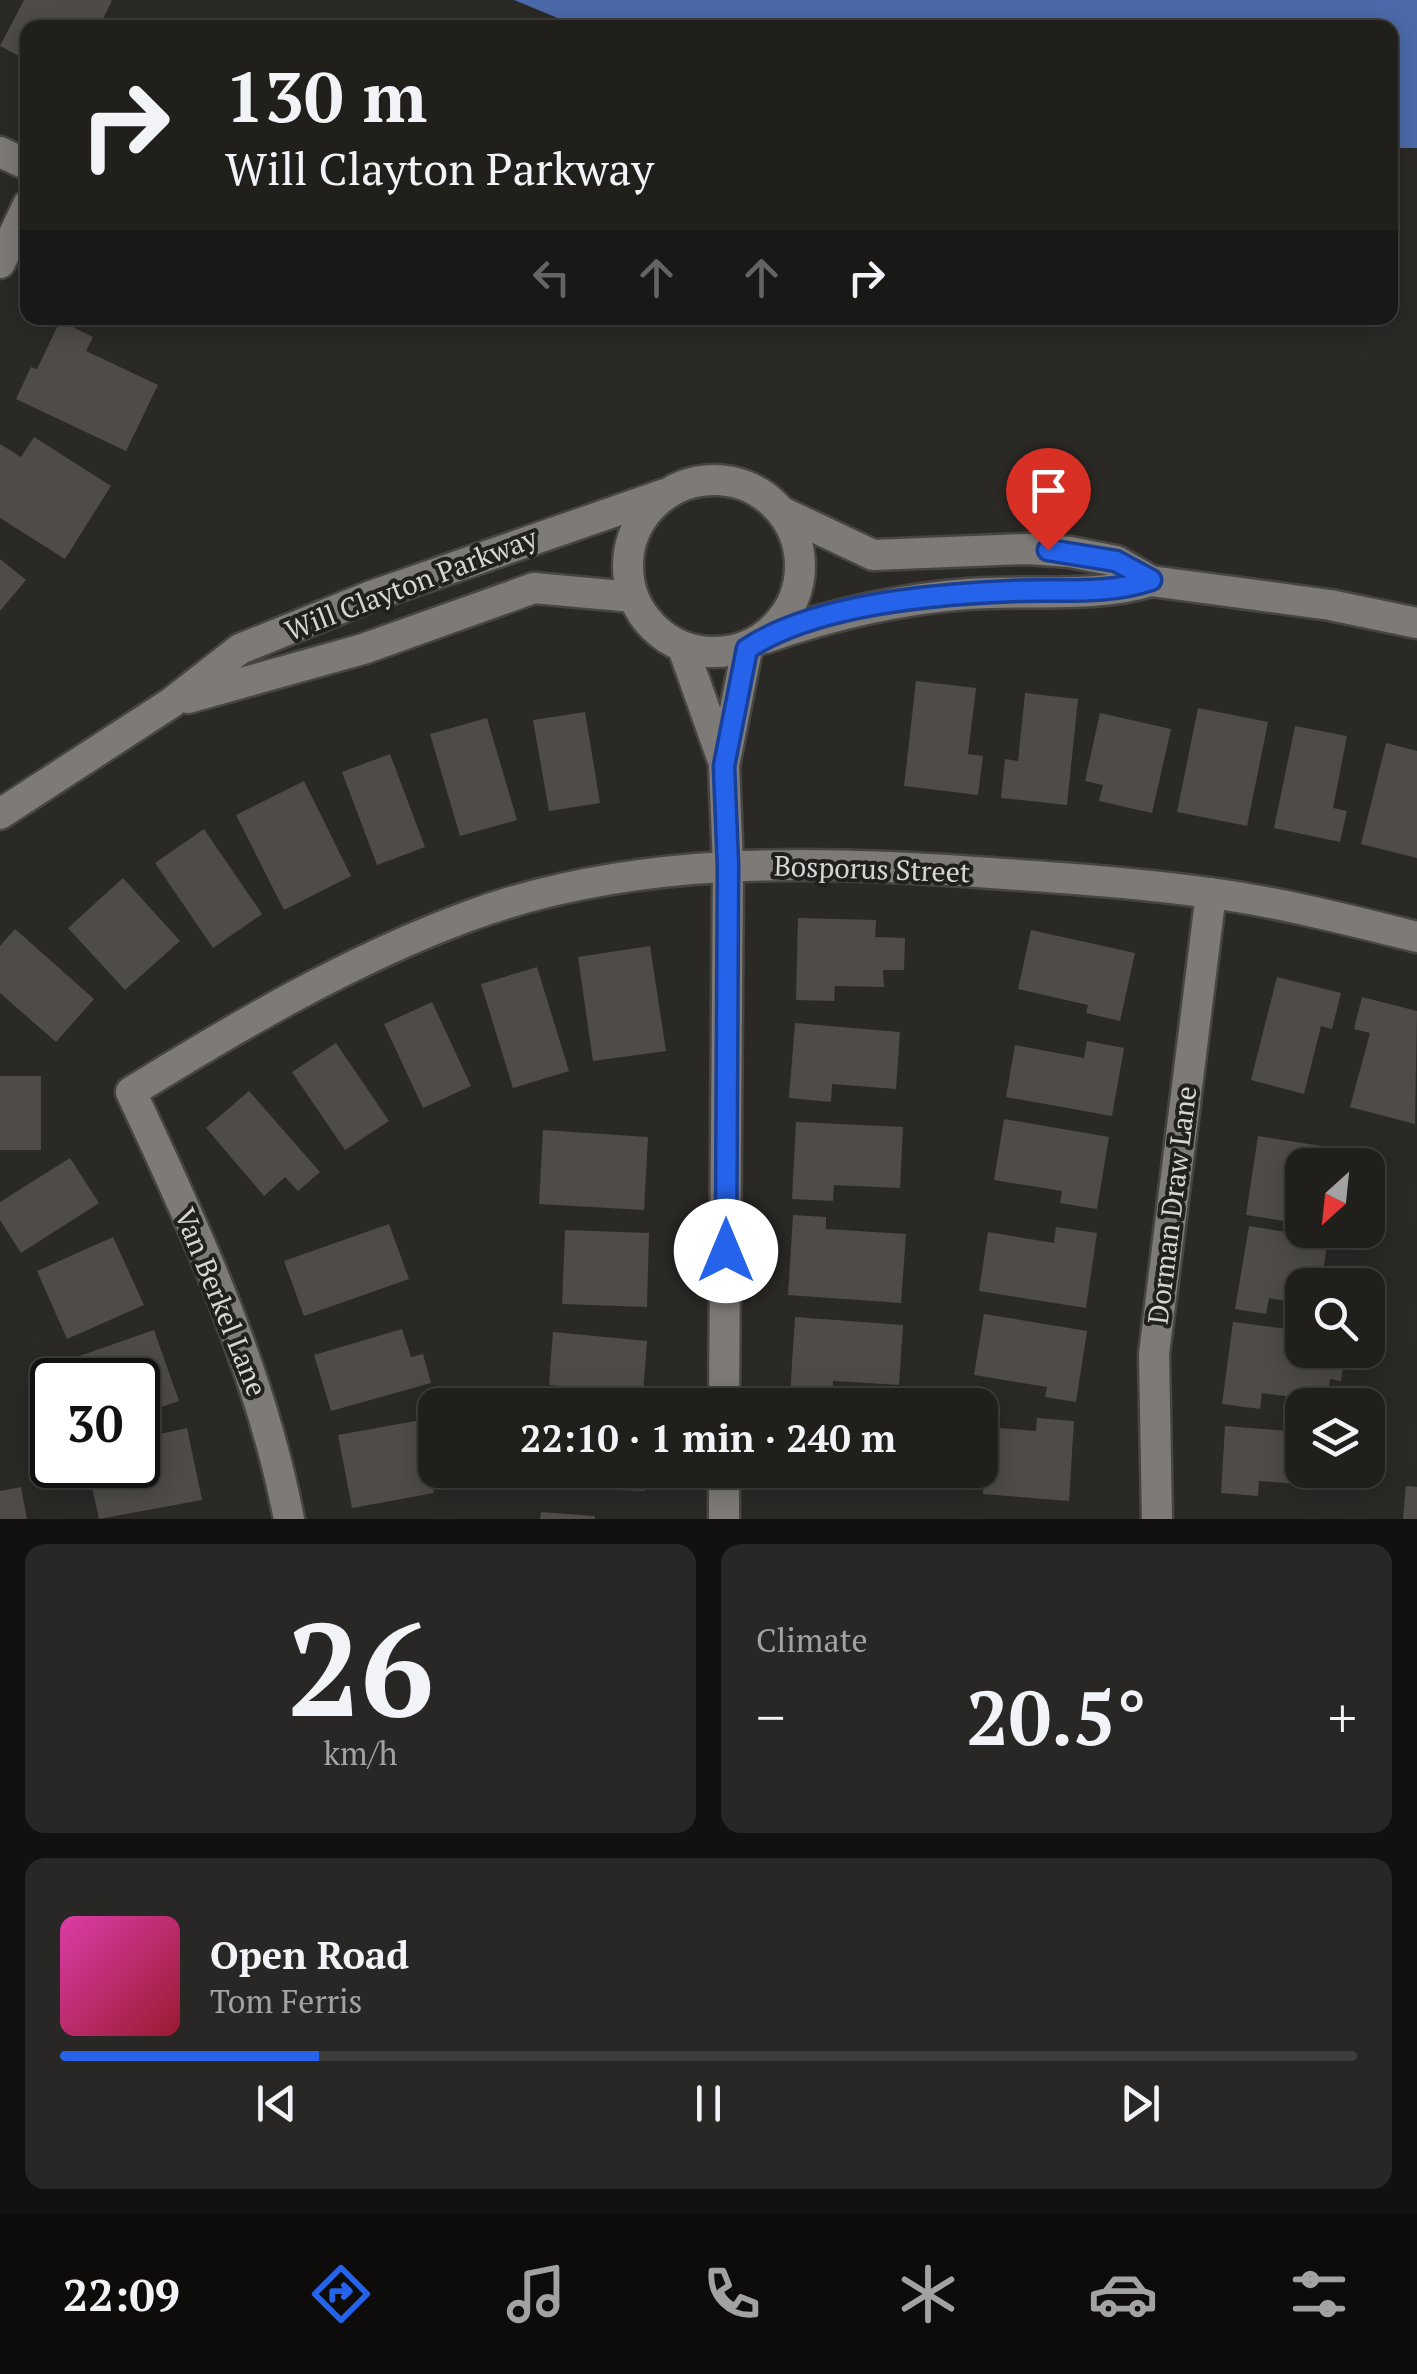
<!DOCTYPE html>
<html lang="en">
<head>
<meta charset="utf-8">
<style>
	body { margin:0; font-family:"PT Serif",serif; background:#282725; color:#f1f3f6; height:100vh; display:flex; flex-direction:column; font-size:38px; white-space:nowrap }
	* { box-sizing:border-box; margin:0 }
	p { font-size:32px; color:#a2a2a3 }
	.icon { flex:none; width:55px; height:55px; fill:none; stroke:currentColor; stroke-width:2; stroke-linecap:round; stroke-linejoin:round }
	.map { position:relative; height:1519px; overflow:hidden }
	.drawer { display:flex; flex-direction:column; gap:25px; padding:25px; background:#12110f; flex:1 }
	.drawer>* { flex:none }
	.guide { position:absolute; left:20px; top:20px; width:1378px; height:305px; border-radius:20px; box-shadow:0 5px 25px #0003,0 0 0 2px #3d3d3b; background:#201f1c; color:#f1f3f6; overflow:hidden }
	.needle { width:65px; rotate:207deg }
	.fabs { position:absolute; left:1285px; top:1148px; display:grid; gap:20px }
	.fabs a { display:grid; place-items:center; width:100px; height:100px; border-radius:20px; background:#201f1c; box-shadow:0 5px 25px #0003,0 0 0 2px #3d3d3b; font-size:50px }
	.speed { position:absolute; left:30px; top:1358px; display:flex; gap:20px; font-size:50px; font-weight:700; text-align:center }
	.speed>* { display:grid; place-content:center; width:130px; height:130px; border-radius:50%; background:#201f1c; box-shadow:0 5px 25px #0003,0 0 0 2px #3d3d3b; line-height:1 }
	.speed .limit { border:5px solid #111; border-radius:15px; background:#fff; color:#111 }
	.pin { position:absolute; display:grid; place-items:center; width:85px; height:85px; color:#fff; margin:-102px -42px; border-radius:50% 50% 50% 0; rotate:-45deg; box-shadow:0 0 10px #0007 }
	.pin .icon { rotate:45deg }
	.me { position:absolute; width:110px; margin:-55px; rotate:0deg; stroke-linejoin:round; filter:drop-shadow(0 0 8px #0008) }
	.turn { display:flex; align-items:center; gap:35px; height:210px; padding:0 40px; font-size:45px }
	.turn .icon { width:130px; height:130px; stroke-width:2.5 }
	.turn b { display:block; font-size:70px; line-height:85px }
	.lanes { display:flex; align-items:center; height:95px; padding:0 40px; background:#0003; justify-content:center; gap:50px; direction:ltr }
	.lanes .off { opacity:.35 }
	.big { font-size:75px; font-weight:700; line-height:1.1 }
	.drawer .tile { flex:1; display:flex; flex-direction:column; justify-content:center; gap:15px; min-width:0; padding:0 35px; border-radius:20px; background:#282725 }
	.drawer .dial { align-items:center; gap:0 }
	.dial b { font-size:130px; line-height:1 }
	.song { display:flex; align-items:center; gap:30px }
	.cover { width:120px; height:120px; border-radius:15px; background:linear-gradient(135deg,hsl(320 70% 55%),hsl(350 70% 35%)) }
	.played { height:10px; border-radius:5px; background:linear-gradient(90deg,#2563eb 20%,#3d3d3b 20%) }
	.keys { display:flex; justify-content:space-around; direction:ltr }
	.heat { display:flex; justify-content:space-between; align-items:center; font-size:55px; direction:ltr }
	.drawer .tiles { flex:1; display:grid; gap:25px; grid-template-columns:1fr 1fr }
	.tile:last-child { grid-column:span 2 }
	.trip { position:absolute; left:418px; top:1388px; width:580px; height:100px; border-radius:20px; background:#201f1c; box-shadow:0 5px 25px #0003,0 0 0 2px #3d3d3b; font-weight:700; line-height:100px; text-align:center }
	.dock { display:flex; height:160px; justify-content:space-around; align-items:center; background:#0d0c0b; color:#a2a2a3 }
	.dock .icon { width:70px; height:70px }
	.dock .active { color:#2563eb }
	.dock b { font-size:45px; color:#f1f3f6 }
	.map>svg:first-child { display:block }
</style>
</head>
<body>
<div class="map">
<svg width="1417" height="1519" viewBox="0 0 1417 1519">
	<rect width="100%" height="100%" fill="#2b2926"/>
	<path fill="#4c69a9" d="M514 0H1417V148H1390V28H582Z"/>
	<path fill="#4e4b48" d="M24 0H110L112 1 98 28H28V61L0 46Z
		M60 321 93 337 86 351 158 385 126 451 16 399 31 367 37 369Z
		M34 437 111 486 65 559 0 518V444L21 457Z
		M0 559 26 580 0 611Z
		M916 681 976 688 968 754 983 756 978 795 904 786Z
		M1025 693 1078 699 1067 805 1001 798 1005 759 1018 761Z
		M1198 708 1268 722 1247 826 1177 812Z
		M585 712 600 803 549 811 533 720Z
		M1100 713 1171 729 1152 813 1099 801 1103 785 1085 781Z
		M487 718 517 820 460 836 430 734Z
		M1295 726 1347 736 1333 808 1347 811 1340 842 1274 828Z
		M1386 743 1417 751V858L1361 844Z
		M390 754 425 847 377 865 342 772Z
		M304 781 351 876 284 910 236 815Z
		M204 829 262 914 213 948 155 863Z
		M123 878 180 941 125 990 68 928Z
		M798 918 876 920 875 937 905 938 904 970H883L884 987 835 986 834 1001 796 1000Z
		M15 929 94 999 56 1042 0 993V946Z
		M1031 930 1135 953 1120 1021 1086 1013 1088 1005 1018 989Z
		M650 946 666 1051 593 1061 578 957Z
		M537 967 569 1071 513 1088 481 984Z
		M1277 977 1341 993 1332 1029 1321 1026 1304 1094 1251 1080Z
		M1362 997 1417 1011 1415 1124 1350 1107 1370 1033 1354 1029Z
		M432 1002 471 1086 423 1108 384 1024Z
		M795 1023 900 1032 896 1089 832 1084 831 1102 789 1098Z
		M1087 1041 1124 1048 1112 1116 1006 1097 1015 1045 1084 1058Z
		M336 1043 389 1121 345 1150 292 1072Z
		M0 1076H41V1150H0Z
		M249 1091 320 1172 298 1191 285 1177 264 1196 206 1128Z
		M1004 1119 1109 1137 1097 1209 1060 1203 1062 1191 994 1180Z
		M796 1122 903 1127 900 1188 834 1185 833 1201 792 1199Z
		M543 1130 648 1137 644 1210 539 1204Z
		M1258 1136 1347 1150 1345 1165H1302V1210L1286 1207 1284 1221 1246 1215Z
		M70 1158 99 1203 21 1253 0 1220V1202Z
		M793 1215 826 1217V1229L906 1234 901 1303 788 1295Z
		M389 1224 409 1279 304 1316 284 1261Z
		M1249 1226 1328 1239 1321 1285H1302V1304L1269 1298 1266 1314 1235 1309Z
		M1056 1227 1097 1233 1086 1308 979 1291 988 1232 1054 1243Z
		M565 1230 649 1233 647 1307 562 1304Z
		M113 1237 144 1305 67 1339 37 1271Z
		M984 1314 1087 1331 1076 1402 1045 1397 1047 1387 974 1375Z
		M795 1317 903 1325 899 1385 833 1381 832 1398 790 1395Z
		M1233 1322 1302 1331V1350H1346L1341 1381 1330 1379 1327 1402 1262 1393 1260 1409 1222 1404Z
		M402 1329 411 1357 423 1354 431 1383 331 1411 314 1355Z
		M154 1330 179 1401 138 1415V1380H71L65 1361Z
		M553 1332 647 1341 643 1394 549 1385Z
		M1037 1418 1074 1421 1069 1501 983 1494 988 1427 1036 1431Z
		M421 1420 434 1493 352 1508 338 1435Z
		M1225 1426 1302 1432V1470H1327L1326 1486 1259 1481 1258 1496 1221 1493Z
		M187 1428 202 1500 99 1519 87 1465H138V1439Z
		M553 1470H646L645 1491 553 1488Z
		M789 1470H882V1485L789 1482Z
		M1406 1486 1417 1487V1519H1403Z
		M21 1487 27 1519H0V1491Z
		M541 1512 595 1516V1519H540Z"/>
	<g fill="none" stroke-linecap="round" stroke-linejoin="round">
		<defs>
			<path id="minor" d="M0 152 28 165
				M0 263 28 205
				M628 566a86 86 0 1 1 172 0a86 86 0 1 1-172 0Z
				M782 512 873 555 1027 549 1070 552 1116 561 1151 581 1330 605 1417 623
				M765 638C831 615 898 599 968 594 1028 589 1093 599 1151 581
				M683 648 722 758
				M188 698 363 649 534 588 633 597
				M0 814 171 703 240 649 371 596 665 494
				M724 1405 728 866 724 766 747 649
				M289 1519C260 1369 196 1230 131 1092 238 1026 348 961 466 917 632 855 817 860 991 873 1064 878 1137 883 1210 893 1279 902 1349 920 1417 937
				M724 1519V1470
				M1157 1519 1154 1354 1211 893"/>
		</defs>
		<use href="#minor" stroke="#474542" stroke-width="35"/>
		<use href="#minor" stroke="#7d7a77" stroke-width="30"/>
	</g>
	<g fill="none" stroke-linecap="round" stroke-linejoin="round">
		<defs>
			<path id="route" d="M726 1251 728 866 724 766 747 649C814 604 935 594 1014 591 1061 589 1106 595 1151 580L1116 561 1048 550"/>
		</defs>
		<use href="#route" stroke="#184099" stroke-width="25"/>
		<use href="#route" stroke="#2563eb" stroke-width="18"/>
	</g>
	<g text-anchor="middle" stroke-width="8" stroke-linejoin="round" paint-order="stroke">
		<g font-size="28" fill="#d7d5d4" stroke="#22201d">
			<text transform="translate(411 584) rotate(-21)" y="10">Will Clayton Parkway</text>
			<text transform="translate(872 869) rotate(2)" y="10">Bosporus Street</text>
			<text transform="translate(1172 1205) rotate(-83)" y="10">Dorman Draw Lane</text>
			<text transform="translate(221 1302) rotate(68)" y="10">Van Berkel Lane</text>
		</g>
	</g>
</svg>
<div class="fabs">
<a><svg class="needle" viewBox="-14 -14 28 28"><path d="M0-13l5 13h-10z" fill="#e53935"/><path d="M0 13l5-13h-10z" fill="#a2a2a3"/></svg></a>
<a><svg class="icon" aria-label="search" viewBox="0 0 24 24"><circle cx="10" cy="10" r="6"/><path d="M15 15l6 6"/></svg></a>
<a><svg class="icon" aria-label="layers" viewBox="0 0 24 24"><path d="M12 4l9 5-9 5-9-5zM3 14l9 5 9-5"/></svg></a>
</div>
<div class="speed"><div class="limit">30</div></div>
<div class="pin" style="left:1048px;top:550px;background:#d93025"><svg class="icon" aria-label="arrive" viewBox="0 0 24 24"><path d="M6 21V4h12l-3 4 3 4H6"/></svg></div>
<svg class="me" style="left:726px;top:1251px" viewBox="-20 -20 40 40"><circle r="19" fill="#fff"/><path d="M0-13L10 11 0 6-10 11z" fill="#2563eb"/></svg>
<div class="trip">22:10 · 1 min · 240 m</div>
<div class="guide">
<div class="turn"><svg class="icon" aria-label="right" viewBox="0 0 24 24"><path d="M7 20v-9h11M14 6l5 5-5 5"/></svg><div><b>130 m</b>Will Clayton Parkway</div></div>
<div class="lanes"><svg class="icon off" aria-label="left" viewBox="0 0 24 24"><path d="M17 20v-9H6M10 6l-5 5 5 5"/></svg><svg class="icon off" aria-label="ahead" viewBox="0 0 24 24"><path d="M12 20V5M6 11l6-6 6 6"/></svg><svg class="icon off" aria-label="ahead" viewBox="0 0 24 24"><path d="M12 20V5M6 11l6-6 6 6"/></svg><svg class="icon" aria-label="right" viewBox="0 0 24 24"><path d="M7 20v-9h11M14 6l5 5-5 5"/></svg></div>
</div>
</div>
<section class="drawer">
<div class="tiles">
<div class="tile dial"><b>26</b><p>km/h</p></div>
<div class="tile"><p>Climate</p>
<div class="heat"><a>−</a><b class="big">20.5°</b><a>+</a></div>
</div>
<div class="tile">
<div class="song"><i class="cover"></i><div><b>Open Road</b><p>Tom Ferris</p></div></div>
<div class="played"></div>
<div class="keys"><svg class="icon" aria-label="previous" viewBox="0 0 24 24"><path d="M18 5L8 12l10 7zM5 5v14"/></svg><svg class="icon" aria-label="pause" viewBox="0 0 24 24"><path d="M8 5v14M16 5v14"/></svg><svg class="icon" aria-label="next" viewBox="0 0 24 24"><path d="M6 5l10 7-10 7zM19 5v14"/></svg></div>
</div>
</div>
</section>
<nav class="dock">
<b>22:09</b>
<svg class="icon active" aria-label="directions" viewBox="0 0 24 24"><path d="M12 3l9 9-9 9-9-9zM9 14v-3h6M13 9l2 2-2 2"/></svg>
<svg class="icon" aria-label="music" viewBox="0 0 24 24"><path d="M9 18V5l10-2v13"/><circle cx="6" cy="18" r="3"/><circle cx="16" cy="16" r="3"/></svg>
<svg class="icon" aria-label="phone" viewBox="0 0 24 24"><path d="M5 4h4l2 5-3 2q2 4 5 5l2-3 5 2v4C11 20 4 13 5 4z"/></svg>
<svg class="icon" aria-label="climate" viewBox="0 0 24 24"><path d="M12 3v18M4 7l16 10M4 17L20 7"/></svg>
<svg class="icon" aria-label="car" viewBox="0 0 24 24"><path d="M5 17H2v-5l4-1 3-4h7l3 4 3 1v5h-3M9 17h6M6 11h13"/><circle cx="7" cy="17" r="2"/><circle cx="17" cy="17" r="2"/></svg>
<svg class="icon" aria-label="filters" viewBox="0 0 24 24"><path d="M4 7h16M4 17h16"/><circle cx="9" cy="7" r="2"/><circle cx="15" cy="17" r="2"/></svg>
</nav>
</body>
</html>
